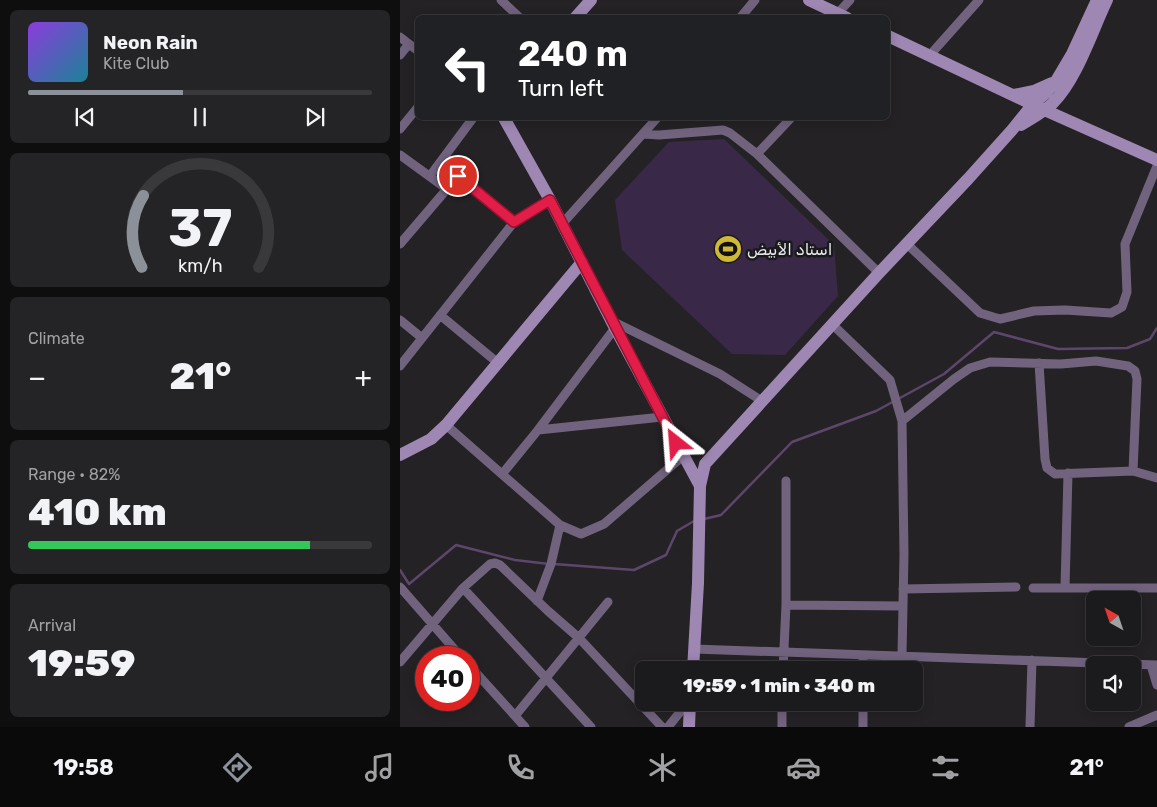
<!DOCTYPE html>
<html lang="en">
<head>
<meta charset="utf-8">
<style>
	body { margin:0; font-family:Rubik,"Noto Sans Arabic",sans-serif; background:#242325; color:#f1f3f6; height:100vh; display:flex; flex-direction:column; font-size:19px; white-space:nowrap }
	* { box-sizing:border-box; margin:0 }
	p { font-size:16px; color:#a0a1a3 }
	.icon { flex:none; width:28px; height:28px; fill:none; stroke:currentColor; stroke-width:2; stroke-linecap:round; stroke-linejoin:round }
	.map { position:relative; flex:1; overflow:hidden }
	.sheet { display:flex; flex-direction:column; gap:10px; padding:10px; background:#0f0e0f; width:400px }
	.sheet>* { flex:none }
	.top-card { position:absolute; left:15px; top:15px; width:475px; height:105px; border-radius:8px; box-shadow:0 2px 12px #0003,0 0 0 1px #39383b; background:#202124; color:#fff; overflow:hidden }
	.needle { width:32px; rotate:320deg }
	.buttons { position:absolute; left:686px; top:591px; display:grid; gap:10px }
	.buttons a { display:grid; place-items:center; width:55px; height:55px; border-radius:8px; background:#1b1a1c; box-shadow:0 2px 12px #0003,0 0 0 1px #39383b; font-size:25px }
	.speed { position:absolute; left:15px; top:646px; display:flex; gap:10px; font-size:25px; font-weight:700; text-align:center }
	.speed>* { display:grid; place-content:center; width:65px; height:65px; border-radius:50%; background:#1b1a1c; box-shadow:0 2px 12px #0003,0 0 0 1px #39383b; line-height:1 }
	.speed .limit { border:8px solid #d22; background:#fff; color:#111 }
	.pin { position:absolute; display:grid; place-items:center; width:42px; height:42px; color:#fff; margin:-21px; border:2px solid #fff; border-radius:50%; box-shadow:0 1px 5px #0007 }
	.me { position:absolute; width:55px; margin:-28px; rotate:332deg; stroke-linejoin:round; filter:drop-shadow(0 0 4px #0008) }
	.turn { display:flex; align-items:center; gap:18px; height:105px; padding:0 20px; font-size:22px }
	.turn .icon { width:65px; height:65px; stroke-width:2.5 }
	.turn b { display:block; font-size:35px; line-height:42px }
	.big { font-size:38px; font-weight:800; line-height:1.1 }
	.sheet .tile { flex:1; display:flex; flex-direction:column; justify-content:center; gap:8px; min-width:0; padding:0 18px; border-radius:8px; background:#242325 }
	.sheet .dial { align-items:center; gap:0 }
	.dial svg { height:130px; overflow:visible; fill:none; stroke:#39383b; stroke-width:7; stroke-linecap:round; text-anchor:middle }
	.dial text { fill:#f1f3f6; stroke:none }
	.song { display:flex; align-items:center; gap:15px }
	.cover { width:60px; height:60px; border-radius:8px; background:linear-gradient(135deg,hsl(270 70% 55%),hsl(190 70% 35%)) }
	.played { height:5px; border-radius:2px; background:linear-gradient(90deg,#8c9099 45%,#39383b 45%) }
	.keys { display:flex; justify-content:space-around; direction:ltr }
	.heat { display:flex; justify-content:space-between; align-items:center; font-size:28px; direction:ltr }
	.charge { height:8px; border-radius:4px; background:linear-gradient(90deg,#34c759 82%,#39383b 0) }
	.trip { position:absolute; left:235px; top:661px; width:288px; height:50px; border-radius:8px; background:#1b1a1c; box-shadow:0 2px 12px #0003,0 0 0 1px #39383b; font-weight:800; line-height:50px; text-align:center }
	.menu { display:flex; height:80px; justify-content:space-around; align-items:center; background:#0b0a0b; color:#a0a1a3 }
	.menu .icon { width:35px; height:35px }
	.menu .current { color:#8c9099 }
	.menu b { font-size:22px; color:#f1f3f6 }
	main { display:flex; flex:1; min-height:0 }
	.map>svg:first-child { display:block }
</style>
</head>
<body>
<main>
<section class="sheet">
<div class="tile">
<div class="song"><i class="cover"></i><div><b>Neon Rain</b><p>Kite Club</p></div></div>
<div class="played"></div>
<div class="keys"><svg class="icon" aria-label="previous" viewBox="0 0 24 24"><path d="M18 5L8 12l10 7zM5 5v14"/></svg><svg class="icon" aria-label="pause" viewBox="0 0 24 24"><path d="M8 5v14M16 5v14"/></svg><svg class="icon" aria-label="next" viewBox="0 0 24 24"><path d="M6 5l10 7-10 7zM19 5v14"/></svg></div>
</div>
<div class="tile dial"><svg viewBox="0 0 100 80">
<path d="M14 69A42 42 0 1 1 86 69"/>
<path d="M14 69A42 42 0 0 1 15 25" stroke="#8c9099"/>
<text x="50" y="56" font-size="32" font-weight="700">37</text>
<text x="50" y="72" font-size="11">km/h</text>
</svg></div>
<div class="tile"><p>Climate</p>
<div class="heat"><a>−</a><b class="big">21°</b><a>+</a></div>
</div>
<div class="tile"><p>Range · 82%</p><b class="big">410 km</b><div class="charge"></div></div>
<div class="tile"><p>Arrival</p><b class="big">19:59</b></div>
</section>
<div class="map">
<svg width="757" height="727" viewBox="0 0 757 727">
	<rect width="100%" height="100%" fill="#242225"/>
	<path fill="#3a2849" d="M324 139 434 245 438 296 385 355 332 354 222 250 215 200 269 142Z"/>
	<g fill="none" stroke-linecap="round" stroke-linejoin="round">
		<path stroke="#5d466c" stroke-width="2.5" d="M304 519 321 515 392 442 476 411 544 374 594 332 658 349 727 348 750 339 757 328
			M154 564 234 570 266 555 277 531 294 521
			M0 570 9 584 56 545 115 560 149 564"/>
		<path stroke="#71637e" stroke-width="9" d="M101 0 120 18
			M438 13 450 0
			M340 18 355 0
			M0 37 18 51
			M0 55 9 44
			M530 55 579 0
			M391 118 357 154 479 273
			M0 129 18 107
			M244 134 259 135 323 130 330 133 357 154
			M0 155 47 189
			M42 160 114 222
			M30 176 73 118
			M162 224 257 118
			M0 244 58 176
			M507 244 580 313 600 319 634 311 665 310 711 313 722 307 727 292 725 244 757 166
			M40 315 98 363
			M0 320 22 338
			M212 321 320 374 362 401
			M432 324 490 380 502 421 504 554 502 655
			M215 328 138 430 262 417
			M639 363 645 459 647 468 655 474 733 471 757 478
			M0 366 114 222 150 200
			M502 421 554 379 570 368 590 362 661 364 696 361 728 366 735 371 737 379 733 471
			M46 425 160 525 181 534 204 524 283 456
			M103 473 138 430
			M0 587 62 658
			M63 588 191 727
			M633 588H757
			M665 588 668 473
			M503 589 616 587
			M137 601 151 564 160 525
			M386 605 503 606
			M294 649 757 665
			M0 662 63 588 90 564 95 563 100 565 148 611 179 638 262 727
			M69 665 125 727
			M751 665 757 685
			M383 670 386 605V481
			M463 670V655
			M115 716 208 602
			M268 727 288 702
			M382 727V702
			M463 727V702
			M630 727 632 660
			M729 727 757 715"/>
		<path stroke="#9e87b3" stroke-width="12" d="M409 0 447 18
			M175 18 191 0
			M488 36 640 108 757 160
			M614 95 634 91 652 83
			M104 118 150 200 215 328 300 486
			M621 125C632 118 644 112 653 103 677 79 692 31 707 0
			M0 455 31 439 46 425 182 262
			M293 670 298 583 300 486 305 464 479 273 568 179 612 130 633 104 646 93 656 81 672 54 697 0
			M289 727 290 702"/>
	</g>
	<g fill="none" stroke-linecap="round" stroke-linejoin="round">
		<defs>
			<path id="route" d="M58 176 114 222 150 200 276 443"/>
		</defs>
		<use href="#route" stroke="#92132f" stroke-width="12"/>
		<use href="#route" stroke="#e11d48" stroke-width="9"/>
	</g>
	<defs>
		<symbol id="stadium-disc" viewBox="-11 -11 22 22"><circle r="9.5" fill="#d0b837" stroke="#1a191c"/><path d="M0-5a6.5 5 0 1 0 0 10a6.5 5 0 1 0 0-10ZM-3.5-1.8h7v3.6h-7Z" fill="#111"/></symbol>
	</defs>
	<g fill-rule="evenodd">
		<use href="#stadium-disc" x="312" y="233" width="32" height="32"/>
	</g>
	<g text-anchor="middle" stroke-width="5" stroke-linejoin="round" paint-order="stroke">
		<g font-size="16" fill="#e9e8ea" stroke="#1a191c" text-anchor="start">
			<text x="347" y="255">استاد الأبيض</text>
		</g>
	</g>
</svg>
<div class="buttons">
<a><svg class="needle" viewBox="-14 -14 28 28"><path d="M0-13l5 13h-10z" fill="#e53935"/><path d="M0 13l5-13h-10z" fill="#a0a1a3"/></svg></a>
<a><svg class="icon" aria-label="sound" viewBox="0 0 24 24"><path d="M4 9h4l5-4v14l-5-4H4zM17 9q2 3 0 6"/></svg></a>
</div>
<div class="speed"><div class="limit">40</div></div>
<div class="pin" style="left:58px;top:176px;background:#d93025"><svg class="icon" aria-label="arrive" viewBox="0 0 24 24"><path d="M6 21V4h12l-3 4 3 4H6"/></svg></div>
<svg class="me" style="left:276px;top:443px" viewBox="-20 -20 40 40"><path d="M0-17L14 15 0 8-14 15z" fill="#e11d48" stroke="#fff" stroke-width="4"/></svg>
<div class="trip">19:59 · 1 min · 340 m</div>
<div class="top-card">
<div class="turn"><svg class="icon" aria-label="left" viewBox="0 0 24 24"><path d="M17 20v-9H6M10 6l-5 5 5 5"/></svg><div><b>240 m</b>Turn left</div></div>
</div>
</div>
</main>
<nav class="menu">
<b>19:58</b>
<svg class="icon current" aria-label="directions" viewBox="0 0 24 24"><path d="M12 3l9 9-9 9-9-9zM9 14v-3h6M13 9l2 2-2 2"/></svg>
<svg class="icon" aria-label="music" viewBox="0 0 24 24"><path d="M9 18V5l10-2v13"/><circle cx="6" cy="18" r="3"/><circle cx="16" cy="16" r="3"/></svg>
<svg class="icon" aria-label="phone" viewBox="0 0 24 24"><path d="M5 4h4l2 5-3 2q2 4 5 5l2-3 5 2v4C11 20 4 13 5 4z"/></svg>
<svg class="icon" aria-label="climate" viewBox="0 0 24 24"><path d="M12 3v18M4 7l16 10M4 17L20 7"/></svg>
<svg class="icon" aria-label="car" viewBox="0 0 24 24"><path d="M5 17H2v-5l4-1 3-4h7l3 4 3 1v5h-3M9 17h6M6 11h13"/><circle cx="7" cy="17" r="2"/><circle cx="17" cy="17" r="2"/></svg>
<svg class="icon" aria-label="filters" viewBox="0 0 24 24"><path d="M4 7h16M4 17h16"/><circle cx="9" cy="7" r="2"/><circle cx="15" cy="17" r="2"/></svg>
<b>21°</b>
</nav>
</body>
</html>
